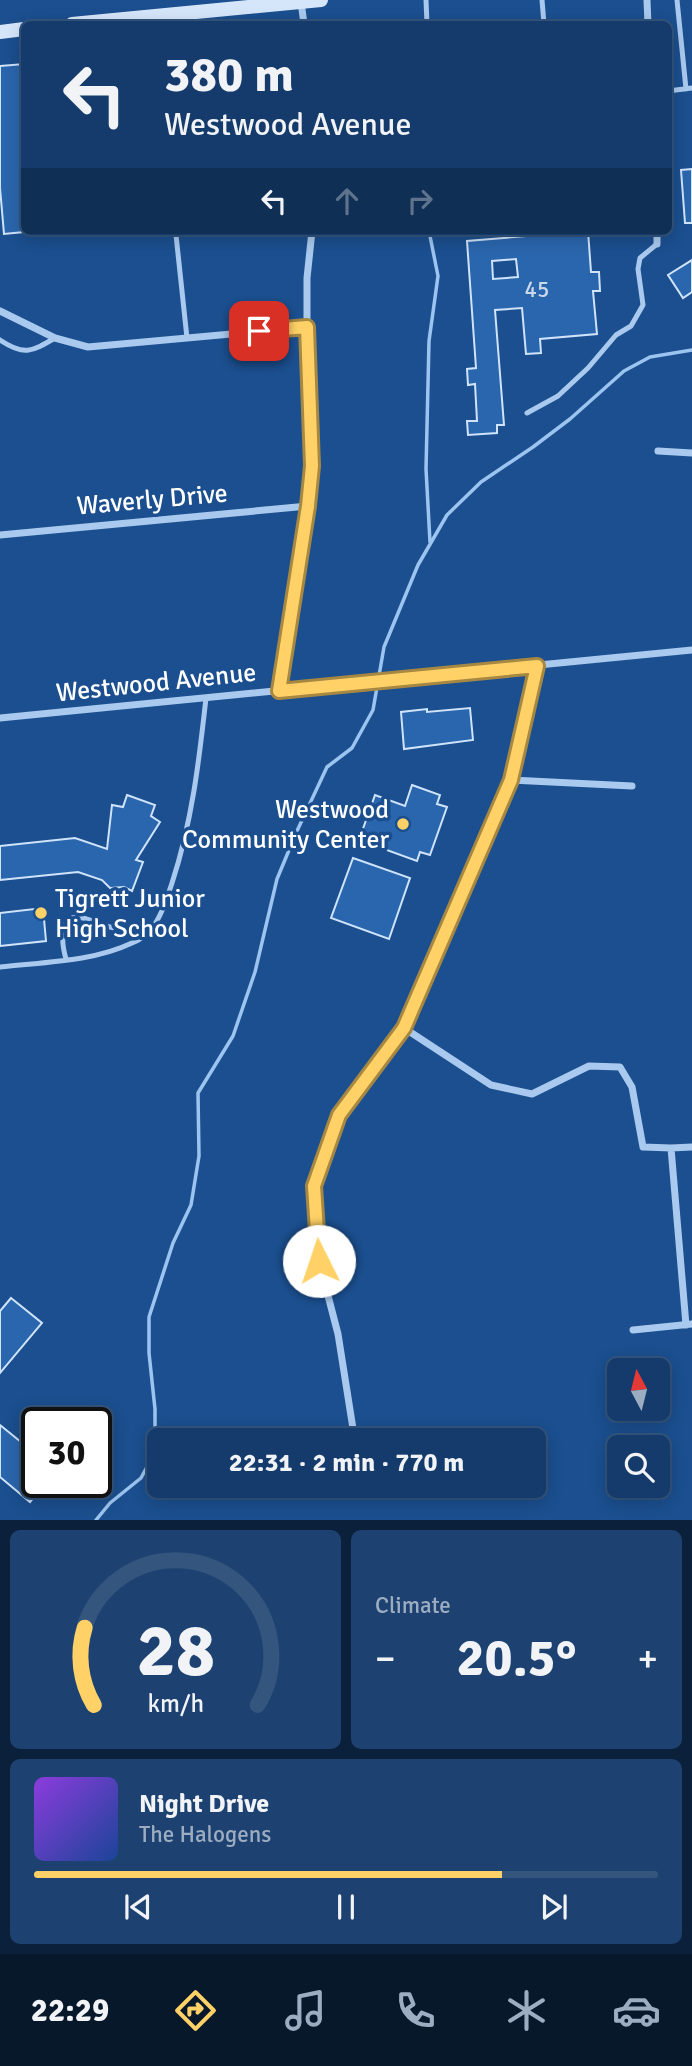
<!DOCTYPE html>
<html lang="en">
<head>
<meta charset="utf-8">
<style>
	body { margin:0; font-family:Signika,sans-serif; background:#1d4271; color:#f1f3f6; height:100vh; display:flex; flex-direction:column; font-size:26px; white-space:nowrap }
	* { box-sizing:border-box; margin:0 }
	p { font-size:23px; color:#9dadc1 }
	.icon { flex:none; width:38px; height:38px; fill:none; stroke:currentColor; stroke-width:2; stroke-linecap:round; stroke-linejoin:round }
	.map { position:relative; height:1520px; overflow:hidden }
	.panel { display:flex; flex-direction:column; gap:10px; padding:10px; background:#0b203b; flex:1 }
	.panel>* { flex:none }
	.banner { position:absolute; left:21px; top:21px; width:651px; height:214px; border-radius:10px; box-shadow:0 4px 18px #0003,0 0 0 2px #33557e; background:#143b6b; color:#f1f3f6; overflow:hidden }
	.needle { width:46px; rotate:353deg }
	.controls { position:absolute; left:607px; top:1358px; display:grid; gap:14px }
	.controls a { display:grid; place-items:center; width:63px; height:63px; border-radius:10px; background:#143b6b; box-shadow:0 4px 18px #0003,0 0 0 2px #33557e; font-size:35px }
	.speed { position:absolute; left:21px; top:1407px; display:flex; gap:14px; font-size:35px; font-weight:700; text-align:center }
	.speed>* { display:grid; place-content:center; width:91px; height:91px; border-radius:50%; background:#143b6b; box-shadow:0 4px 18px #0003,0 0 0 2px #33557e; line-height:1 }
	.speed .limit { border:4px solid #111; border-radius:10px; background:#fff; color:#111 }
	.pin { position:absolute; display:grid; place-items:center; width:60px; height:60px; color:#fff; margin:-30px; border-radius:14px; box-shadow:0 4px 10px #0006 }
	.me { position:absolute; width:77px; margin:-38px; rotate:356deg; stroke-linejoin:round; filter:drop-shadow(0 0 5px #0008) }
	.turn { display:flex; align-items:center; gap:24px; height:147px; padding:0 28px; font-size:32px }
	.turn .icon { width:91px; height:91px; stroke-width:2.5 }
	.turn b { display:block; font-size:49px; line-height:60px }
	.lanes { display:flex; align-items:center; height:66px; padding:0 28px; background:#0003; justify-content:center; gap:35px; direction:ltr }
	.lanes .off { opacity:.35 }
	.big { font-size:52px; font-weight:700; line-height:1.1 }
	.panel .card { flex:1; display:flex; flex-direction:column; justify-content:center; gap:10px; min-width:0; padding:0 24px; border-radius:10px; background:#1d4271 }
	.panel .dial { align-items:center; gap:0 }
	.dial svg { height:182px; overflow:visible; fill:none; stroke:#33557e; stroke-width:7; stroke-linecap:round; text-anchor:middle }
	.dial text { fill:#f1f3f6; stroke:none }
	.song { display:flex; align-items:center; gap:21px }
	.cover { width:84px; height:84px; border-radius:10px; background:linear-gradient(135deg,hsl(270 70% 55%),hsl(220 70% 35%)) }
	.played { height:7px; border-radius:4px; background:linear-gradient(90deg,#ffd166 75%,#33557e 75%) }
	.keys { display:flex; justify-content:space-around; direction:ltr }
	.heat { display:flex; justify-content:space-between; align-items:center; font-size:38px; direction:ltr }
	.panel .tiles { flex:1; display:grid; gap:10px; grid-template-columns:1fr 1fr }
	.card:last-child { grid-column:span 2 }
	.trip { position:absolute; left:147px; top:1428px; width:399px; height:70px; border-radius:10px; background:#143b6b; box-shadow:0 4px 18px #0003,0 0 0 2px #33557e; font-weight:700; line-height:70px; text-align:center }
	.tab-bar { display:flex; height:112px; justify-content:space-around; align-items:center; background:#08182b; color:#9dadc1 }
	.tab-bar .icon { width:49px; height:49px }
	.tab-bar .current { color:#ffd166 }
	.tab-bar b { font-size:32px; color:#f1f3f6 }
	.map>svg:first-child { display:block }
</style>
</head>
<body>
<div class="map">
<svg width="692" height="1520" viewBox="0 0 692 1520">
	<rect width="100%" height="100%" fill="#1b4f8f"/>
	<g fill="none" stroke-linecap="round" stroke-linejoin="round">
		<path stroke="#9cc4f0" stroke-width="3.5" d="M429 231 438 276 429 341 426 469 430 542
			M96 1520 110 1503 141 1478 155 1452V1409L149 1353V1317L173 1243 191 1205 199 1156 198 1093 233 1036 255 972 277 879 297 831 327 767 352 748 373 710 384 647 418 565 447 515 481 482 533 447 570 419 624 371 650 357 692 350"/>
	</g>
	<path fill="#2a66ad" stroke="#cfe3fa" stroke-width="2" fill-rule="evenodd" d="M24 64V232L4 234 0 188V66Z
		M692 169V223H685L681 170Z
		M588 231 591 272H599L600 291H593L597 334 540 339 541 353 526 354 522 308 495 310 504 425H497V433L468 435 467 421H477L475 384 468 385 467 369 476 368 467 241ZM516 259 518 277 493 279 492 261Z
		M692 260V292L683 298 668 275Z
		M470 708 473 740 404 749 401 712 427 709V712Z
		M412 785 440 795 437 804 447 807 430 855 420 852 417 861 359 840 375 795 405 806Z
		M127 795 155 805 151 816 160 822 136 860 143 862 132 891 124 887 110 888 102 880 78 872 0 880V846L75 838 107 849 112 805 123 807Z
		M353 858 410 878 389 939 331 918Z
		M43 908 46 941 0 946V913Z
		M11 1298 42 1323 0 1373V1311Z
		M0 1425 37 1455V1482H46L30 1502 0 1477Z"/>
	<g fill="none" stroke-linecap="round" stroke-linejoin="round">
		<path stroke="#a9c9ee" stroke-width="5" d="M426 0 427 24
			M542 0 544 24
			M677 0 686 89
			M614 24 648 21
			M668 91 692 88
			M173 231 176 235 187 338
			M0 340C24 356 31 352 55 338
			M527 413 558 396 588 368 616 335 631 326 643 305 638 269 640 258 657 244
			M66 959C62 945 57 912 83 918 92 920 101 925 110 927 123 930 136 930 149 932
			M0 967C43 962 92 962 132 943 137 941 146 936 150 931 161 918 167 898 172 883 192 822 199 761 206 698"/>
		<path stroke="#a9c9ee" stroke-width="7" d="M647 0 648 24
			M301 2 304 24
			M657 231V244
			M0 311 55 338 88 347 307 327
			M658 451 692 453
			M0 535 308 506
			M279 691 308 506 311 466 307 327V278L312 231
			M0 718 692 650
			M511 780 632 786
			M404 1028 491 1085 532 1094 589 1066 620 1067 632 1087 643 1147 671 1148 686 1325
			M671 1148 692 1147
			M633 1330 692 1324
			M354 1435 338 1334 319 1261 314 1186 339 1115 404 1028 511 780 537 666"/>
		<path stroke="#d6e6fa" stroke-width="14" d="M72 24 321 0
			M0 32 24 29"/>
	</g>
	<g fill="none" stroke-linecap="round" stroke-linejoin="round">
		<defs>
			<path id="route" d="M259 331 307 327 312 466 308 506 279 691 537 666 511 780 404 1028 339 1115 314 1186 319 1261"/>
		</defs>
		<use href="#route" stroke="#a68842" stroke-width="18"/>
		<use href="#route" stroke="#ffd166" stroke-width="12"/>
	</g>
	<g fill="#ffd166" stroke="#1b4f8f" stroke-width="2.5">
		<circle cx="403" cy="824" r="7"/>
		<circle cx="41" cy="913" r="7"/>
	</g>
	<g text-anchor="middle" stroke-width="7" stroke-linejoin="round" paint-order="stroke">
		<g font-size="23" fill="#cad9ea">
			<text x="537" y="297">45</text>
		</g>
		<g font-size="26" fill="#fff" stroke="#1b4f8f">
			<text transform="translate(152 499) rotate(-5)" y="9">Waverly Drive</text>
			<text transform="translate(156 682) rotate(-6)" y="9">Westwood Avenue</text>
		</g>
		<g font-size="26" fill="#fff" stroke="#1b4f8f" text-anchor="end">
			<text x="389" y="818">Westwood<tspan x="389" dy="30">Community Center</tspan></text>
			<text x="55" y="907" text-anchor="start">Tigrett Junior<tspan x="55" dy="30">High School</tspan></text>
		</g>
	</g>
</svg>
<div class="controls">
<a><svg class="needle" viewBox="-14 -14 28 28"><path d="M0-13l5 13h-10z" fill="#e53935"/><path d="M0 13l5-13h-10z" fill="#9dadc1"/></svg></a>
<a><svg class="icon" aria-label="search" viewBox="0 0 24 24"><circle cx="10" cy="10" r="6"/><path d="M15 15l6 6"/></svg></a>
</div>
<div class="speed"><div class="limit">30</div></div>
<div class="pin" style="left:259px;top:331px;background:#d93025"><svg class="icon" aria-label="arrive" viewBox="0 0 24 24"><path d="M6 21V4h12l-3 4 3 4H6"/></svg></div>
<svg class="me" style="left:319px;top:1261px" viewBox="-20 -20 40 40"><circle r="19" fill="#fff"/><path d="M0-13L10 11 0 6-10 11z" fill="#ffd166"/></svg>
<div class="trip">22:31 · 2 min · 770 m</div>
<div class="banner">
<div class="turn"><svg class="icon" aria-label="left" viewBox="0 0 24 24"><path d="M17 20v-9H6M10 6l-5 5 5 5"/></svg><div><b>380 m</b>Westwood Avenue</div></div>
<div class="lanes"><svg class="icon" aria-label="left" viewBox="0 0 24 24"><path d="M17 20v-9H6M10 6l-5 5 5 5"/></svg><svg class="icon off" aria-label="ahead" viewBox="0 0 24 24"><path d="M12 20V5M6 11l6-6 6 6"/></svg><svg class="icon off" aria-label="right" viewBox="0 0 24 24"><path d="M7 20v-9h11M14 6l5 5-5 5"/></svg></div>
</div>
</div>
<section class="panel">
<div class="tiles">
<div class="card dial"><svg viewBox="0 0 100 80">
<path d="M14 69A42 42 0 1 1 86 69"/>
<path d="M14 69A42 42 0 0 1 10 35" stroke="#ffd166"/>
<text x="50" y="56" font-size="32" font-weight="700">28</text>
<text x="50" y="72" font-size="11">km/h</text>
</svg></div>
<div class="card"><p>Climate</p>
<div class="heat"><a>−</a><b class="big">20.5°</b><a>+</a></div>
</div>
<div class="card">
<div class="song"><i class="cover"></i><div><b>Night Drive</b><p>The Halogens</p></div></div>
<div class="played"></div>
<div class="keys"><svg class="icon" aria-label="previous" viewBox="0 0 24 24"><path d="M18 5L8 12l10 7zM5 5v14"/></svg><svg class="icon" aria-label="pause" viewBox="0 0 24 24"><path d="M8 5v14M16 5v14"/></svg><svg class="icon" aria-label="next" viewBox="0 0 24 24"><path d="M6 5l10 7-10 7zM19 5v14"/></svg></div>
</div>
</div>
</section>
<nav class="tab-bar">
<b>22:29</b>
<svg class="icon current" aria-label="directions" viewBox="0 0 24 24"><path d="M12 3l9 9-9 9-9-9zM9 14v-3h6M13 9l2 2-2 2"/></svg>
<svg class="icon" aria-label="music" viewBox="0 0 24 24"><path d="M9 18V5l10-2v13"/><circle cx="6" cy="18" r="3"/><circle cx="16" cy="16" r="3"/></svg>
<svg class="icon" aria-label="phone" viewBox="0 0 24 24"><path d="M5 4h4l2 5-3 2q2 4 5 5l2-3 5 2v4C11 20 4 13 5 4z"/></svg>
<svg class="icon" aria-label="climate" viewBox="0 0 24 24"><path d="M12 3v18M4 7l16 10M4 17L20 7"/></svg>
<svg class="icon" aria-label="car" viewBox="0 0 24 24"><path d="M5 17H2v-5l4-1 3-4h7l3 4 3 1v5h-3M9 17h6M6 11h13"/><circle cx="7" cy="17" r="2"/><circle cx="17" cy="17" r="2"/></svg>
</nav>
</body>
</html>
